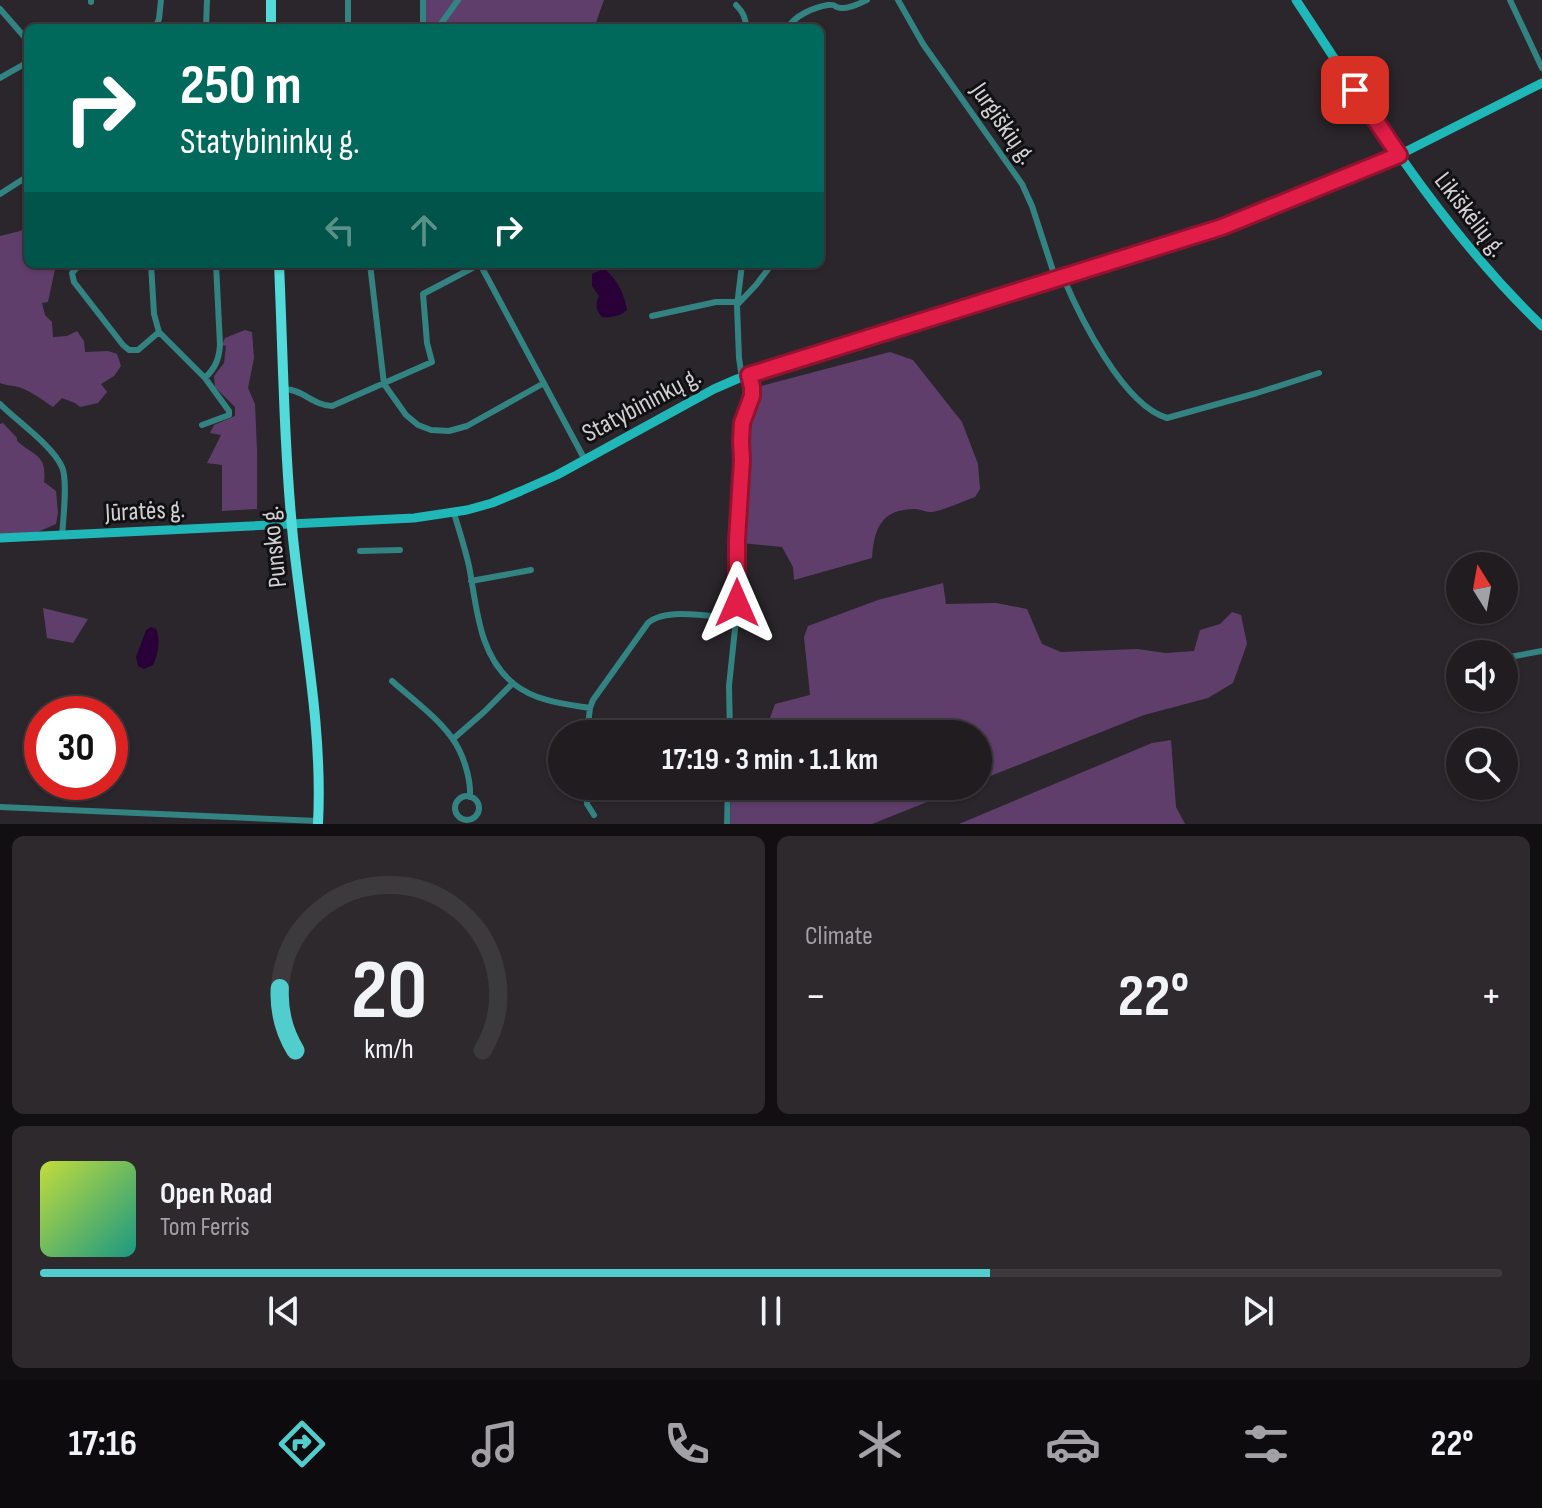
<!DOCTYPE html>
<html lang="en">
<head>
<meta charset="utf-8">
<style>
	body { margin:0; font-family:"Sofia Sans Condensed",sans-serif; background:#2d292d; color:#f1f3f6; height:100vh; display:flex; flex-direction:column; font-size:30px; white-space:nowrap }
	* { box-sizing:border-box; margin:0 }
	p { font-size:26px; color:#a2a1a5 }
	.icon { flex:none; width:44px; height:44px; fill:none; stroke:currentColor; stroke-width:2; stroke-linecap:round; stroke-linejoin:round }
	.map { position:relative; height:824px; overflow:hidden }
	.drawer { display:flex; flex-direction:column; gap:12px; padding:12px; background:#120f12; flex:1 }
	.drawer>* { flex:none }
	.hud { position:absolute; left:24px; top:24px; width:800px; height:244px; border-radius:12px; box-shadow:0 2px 6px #0004,0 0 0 2px #3d3a3e; background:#00695c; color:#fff; overflow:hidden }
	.needle { width:52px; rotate:349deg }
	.buttons { position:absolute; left:1446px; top:552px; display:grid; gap:16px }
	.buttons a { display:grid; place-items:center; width:72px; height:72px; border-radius:50%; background:#201c20; box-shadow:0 2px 6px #0004,0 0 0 2px #3d3a3e; font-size:40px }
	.speed { position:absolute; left:24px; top:696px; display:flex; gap:16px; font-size:40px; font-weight:700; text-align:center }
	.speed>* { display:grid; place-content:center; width:104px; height:104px; border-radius:50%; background:#201c20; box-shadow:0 2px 6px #0004,0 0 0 2px #3d3a3e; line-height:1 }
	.speed .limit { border:12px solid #d22; background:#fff; color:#111 }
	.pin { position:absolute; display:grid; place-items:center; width:68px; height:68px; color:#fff; margin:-34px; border-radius:16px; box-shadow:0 4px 12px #0006 }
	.me { position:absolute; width:88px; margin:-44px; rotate:0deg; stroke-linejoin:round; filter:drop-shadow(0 0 6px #0008) }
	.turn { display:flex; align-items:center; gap:28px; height:168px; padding:0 24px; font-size:36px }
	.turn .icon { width:104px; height:104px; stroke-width:2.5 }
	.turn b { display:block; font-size:56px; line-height:68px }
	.lanes { display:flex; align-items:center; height:76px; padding:0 24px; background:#0003; justify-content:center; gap:40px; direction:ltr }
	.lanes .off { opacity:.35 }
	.big { font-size:60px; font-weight:700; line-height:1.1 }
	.drawer .widget { flex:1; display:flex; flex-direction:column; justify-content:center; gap:12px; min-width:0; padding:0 28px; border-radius:12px; background:#2d292d }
	.drawer .dial { align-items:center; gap:0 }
	.dial svg { height:208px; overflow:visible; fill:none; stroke:#3d3a3e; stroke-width:7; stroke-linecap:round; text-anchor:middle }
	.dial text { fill:#f1f3f6; stroke:none }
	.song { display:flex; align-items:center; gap:24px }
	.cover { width:96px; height:96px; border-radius:12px; background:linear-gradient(135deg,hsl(70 70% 55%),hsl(170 70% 35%)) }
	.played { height:8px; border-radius:4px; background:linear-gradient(90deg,#52cdcd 65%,#3d3a3e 65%) }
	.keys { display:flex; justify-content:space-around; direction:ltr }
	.heat { display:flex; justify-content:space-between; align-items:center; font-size:44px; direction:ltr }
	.drawer .tiles { flex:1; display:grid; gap:12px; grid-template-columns:1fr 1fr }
	.widget:last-child { grid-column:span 2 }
	.trip { position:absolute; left:548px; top:720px; width:444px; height:80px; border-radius:40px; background:#201c20; box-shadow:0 2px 6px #0004,0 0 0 2px #3d3a3e; font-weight:700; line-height:80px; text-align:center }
	.tabs { display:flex; height:128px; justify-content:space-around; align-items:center; background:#0d0b0d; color:#a2a1a5 }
	.tabs .icon { width:56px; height:56px }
	.tabs .on { color:#52cdcd }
	.tabs b { font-size:36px; color:#f1f3f6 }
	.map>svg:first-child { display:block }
</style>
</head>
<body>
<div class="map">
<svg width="1542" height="824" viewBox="0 0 1542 824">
	<rect width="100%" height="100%" fill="#2a262b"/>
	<path fill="#603e6c" d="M426 0H604L594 28H426Z
		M28 226V264H53L55 269 48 302 42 303 45 315 52 322 53 337 67 336 77 331 84 341 85 352 108 351 117 354 121 366 114 376 101 384 107 392 98 403 80 407 75 403 62 398 53 407C42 400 28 388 14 386 9 385 5 385 0 383V236L20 231Z
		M245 330 252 332 254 358 248 388 255 404 257 450V509L222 511V465L207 463 221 435 210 433 214 425 235 416V407L215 387 214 376 224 363 226 346 222 345 225 338Z
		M890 352 913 360 962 422 978 464 980 489 975 497C961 502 947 509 933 512 927 513 921 509 915 509 881 509 874 529 872 558L794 580 793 567 782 547 741 543 747 418 761 386Z
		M3 423 17 438V441C35 457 47 454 44 482L56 491 58 513 56 524 33 534H0V424Z
		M943 583 946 604 996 603 1027 609 1042 644 1061 652 1137 649 1166 653 1194 651 1200 630 1220 624 1232 612 1241 615 1247 644 1233 683 1208 698 1144 715 978 781V734H734V723L770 718 775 704 810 695 804 637 808 626 878 600Z
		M43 608 88 619 73 643 47 638Z
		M1171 740 1176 807 1185 824H959L1152 743Z
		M732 786H967L872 824H730Z"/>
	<path fill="#2a0038" d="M604 269C616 277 625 295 627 310 621 316 610 318 602 317 596 312 595 303 599 296L592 286V274Z
		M151 627 156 629C161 639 158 655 153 665L144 669 138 666 136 657 146 630Z"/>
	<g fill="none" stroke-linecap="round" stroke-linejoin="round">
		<path stroke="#338383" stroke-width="6" d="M91 0V2
			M898 0 923 44 1022 184 1032 206 1056 280
			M1510 0 1542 68
			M736 5C743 12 746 18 746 28
			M0 9 28 41
			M155 28 159 19 161 0
			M206 28 207 0
			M348 28V0
			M423 28V0
			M438 28 458 0
			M788 28C794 16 814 7 828 5 839 4 831 7 841 8 850 9 860 3 867 0
			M0 78 28 62
			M0 194 28 176
			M80 264 72 273 74 282 123 345 129 350H138L159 332
			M151 264 154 314 159 332 205 378 229 411V415L202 425
			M370 264 384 384 406 415 418 425 431 430 449 431 467 426 544 383
			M480 264 585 460
			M742 264 737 306 739 358 742 378
			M1063 277C1080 317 1123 405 1167 418L1257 393 1319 373
			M738 304 756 285 772 264
			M652 316 716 302H737
			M205 378C215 368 219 360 220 345L216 264
			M285 389C304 390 312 405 332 406L432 362 427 343 423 294 480 264
			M0 404C17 421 53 446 62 467 68 480 63 521 62 536
			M454 513C459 530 465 548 469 566 477 607 478 655 514 684 535 701 564 704 590 708
			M360 551 400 550
			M471 581 531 570
			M1504 658 1542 651
			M392 681C411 698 437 717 452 738 463 753 471 778 470 797
			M587 734 590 708 593 700 648 623C667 607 712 617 736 619
			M730 734 729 686 736 619 737 540 742 460 741 442 742 423 752 396V387L749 375
			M453 739 484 712 513 683
			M587 786V804L594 815
			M455 808a12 12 0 1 1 24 0a12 12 0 1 1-24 0Z
			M0 807 318 821
			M727 824 728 786"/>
		<path stroke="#1fb7b7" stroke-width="9" d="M1296 0C1372 115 1442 230 1542 326
			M0 538 414 518 467 510 492 503 521 491 557 475 714 389 737 379 1222 227 1399 155 1542 83"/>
		<path stroke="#53dada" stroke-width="10" d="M271 28V0
			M279 264C283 355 284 447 293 538 303 633 323 728 318 824"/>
	</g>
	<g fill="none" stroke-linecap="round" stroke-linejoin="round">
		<defs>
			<path id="route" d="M737 603V540L742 460 741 442 742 423 752 396V387L749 375 1222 227 1399 155 1355 90"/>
		</defs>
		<use href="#route" stroke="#92132f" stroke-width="20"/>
		<use href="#route" stroke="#e11d48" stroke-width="14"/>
	</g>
	<g text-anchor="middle" stroke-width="6" stroke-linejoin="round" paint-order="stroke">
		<g font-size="26" fill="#d2d0d3" stroke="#111012">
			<text transform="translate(1004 123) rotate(55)" y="9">Jurgiškių g.</text>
			<text transform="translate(1471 214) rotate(52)" y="9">Likiškėlių g.</text>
			<text transform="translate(641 404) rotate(-28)" y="9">Statybininkų g.</text>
			<text transform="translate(145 510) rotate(-3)" y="9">Jūratės g.</text>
			<text transform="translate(273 547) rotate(-96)" y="9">Punsko g.</text>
		</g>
	</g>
</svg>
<div class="buttons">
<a><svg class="needle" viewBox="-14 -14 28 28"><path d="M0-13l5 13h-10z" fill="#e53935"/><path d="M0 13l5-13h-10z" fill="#a2a1a5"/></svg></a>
<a><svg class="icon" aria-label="sound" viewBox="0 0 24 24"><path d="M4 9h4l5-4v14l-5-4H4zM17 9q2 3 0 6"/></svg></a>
<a><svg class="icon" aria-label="search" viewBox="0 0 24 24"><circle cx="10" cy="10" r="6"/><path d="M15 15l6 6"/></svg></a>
</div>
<div class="speed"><div class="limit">30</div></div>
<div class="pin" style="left:1355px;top:90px;background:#d93025"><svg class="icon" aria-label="arrive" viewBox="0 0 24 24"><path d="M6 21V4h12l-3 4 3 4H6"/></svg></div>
<svg class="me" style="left:737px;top:603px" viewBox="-20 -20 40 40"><path d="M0-17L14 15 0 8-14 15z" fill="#e11d48" stroke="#fff" stroke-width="4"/></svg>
<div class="trip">17:19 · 3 min · 1.1 km</div>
<div class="hud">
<div class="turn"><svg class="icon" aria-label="right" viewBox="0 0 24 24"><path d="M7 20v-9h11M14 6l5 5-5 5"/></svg><div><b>250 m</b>Statybininkų g.</div></div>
<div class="lanes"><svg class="icon off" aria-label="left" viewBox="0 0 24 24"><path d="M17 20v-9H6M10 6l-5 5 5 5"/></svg><svg class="icon off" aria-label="ahead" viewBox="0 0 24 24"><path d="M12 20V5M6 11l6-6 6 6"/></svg><svg class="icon" aria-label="right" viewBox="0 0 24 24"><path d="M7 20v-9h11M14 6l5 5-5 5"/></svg></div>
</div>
</div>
<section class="drawer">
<div class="tiles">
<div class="widget dial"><svg viewBox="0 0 100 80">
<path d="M14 69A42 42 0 1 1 86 69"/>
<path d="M14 69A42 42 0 0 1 8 45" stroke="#52cdcd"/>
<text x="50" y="56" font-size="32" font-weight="700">20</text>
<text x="50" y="72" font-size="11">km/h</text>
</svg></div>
<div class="widget"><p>Climate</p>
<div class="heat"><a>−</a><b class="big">22°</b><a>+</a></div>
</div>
<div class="widget">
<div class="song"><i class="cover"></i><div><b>Open Road</b><p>Tom Ferris</p></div></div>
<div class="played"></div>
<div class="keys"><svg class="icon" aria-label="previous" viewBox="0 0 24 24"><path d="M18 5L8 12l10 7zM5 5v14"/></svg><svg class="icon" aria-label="pause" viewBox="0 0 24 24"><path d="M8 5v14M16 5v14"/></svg><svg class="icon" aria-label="next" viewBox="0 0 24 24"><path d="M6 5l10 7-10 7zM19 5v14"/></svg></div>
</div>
</div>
</section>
<nav class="tabs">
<b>17:16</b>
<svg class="icon on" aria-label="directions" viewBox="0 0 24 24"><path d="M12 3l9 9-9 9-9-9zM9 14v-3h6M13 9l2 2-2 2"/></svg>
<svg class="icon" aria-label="music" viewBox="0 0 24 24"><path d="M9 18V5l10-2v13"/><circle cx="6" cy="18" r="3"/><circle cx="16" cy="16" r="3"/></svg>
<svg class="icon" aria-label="phone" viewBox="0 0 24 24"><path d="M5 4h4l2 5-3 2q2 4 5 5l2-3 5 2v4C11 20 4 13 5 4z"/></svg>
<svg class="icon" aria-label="climate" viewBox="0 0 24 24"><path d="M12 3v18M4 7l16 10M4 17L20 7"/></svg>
<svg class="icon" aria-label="car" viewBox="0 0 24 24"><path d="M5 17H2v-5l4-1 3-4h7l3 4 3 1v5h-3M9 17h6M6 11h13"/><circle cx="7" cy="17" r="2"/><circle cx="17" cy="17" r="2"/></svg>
<svg class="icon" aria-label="filters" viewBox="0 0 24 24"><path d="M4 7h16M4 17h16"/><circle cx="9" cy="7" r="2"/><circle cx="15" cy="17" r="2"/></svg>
<b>22°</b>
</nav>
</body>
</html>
